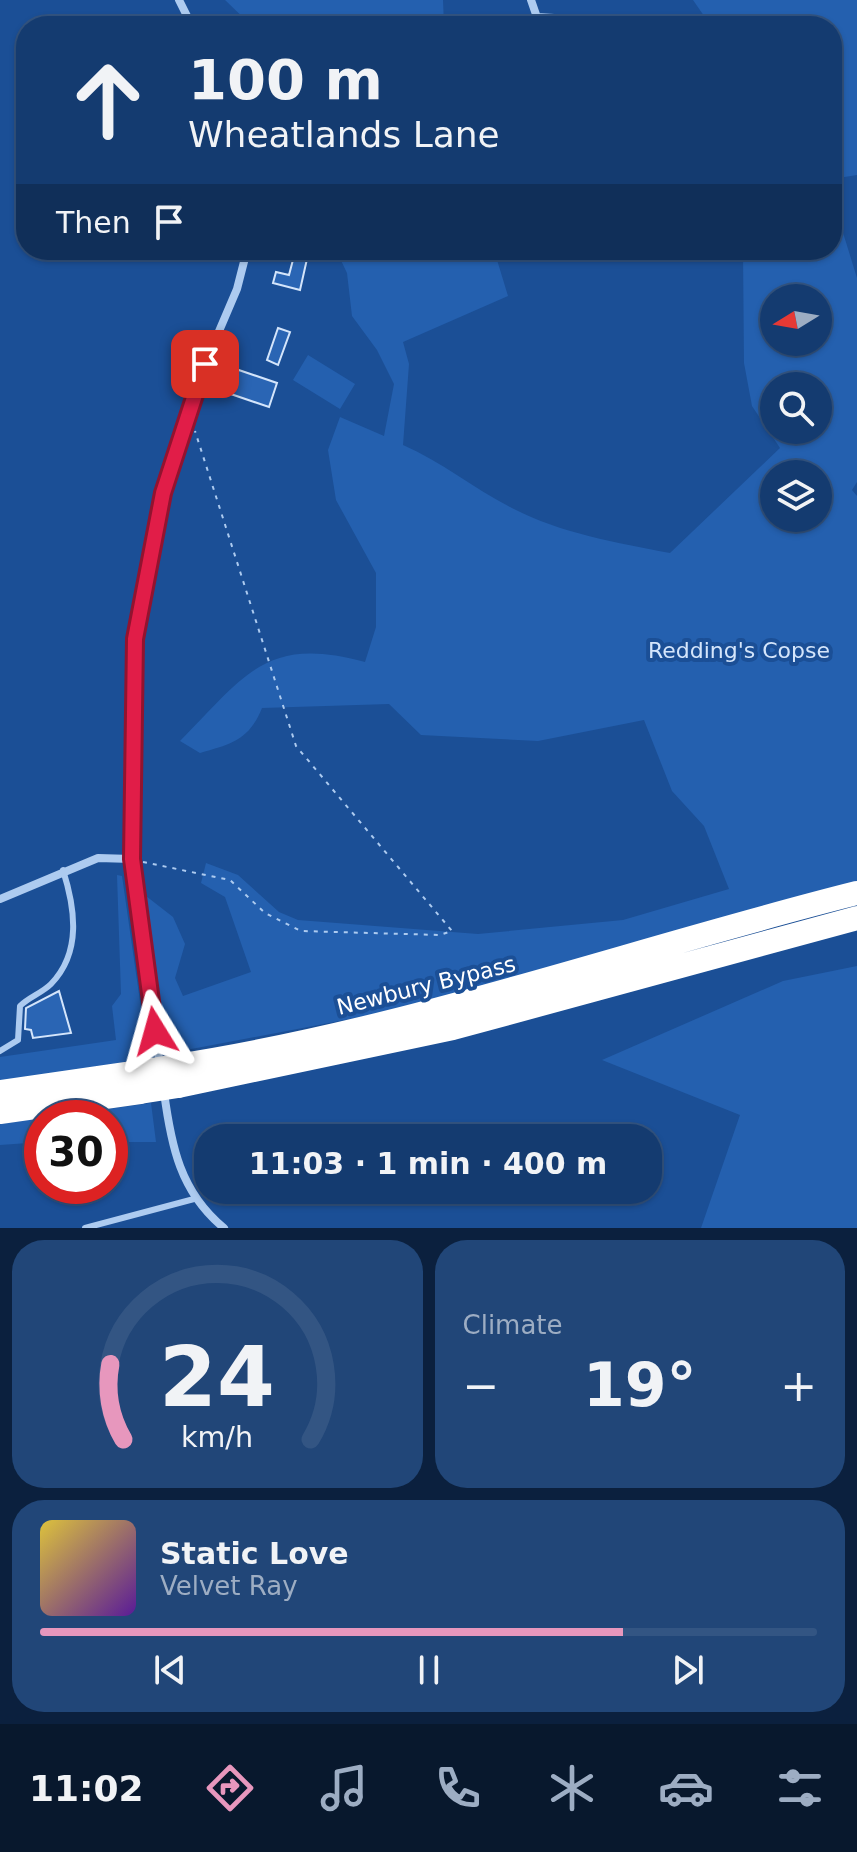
<!DOCTYPE html>
<html lang="en">
<head>
<meta charset="utf-8">
<style>
	body { margin:0; font-family:"DejaVu Sans",sans-serif; background:#214678; color:#f1f3f6; height:100vh; display:flex; flex-direction:column; font-size:30px; white-space:nowrap }
	* { box-sizing:border-box; margin:0 }
	p { font-size:26px; color:#9dadc3 }
	.icon { flex:none; width:44px; height:44px; fill:none; stroke:currentColor; stroke-width:2; stroke-linecap:round; stroke-linejoin:round }
	.map { position:relative; height:1228px; overflow:hidden }
	.sheet { display:flex; flex-direction:column; gap:12px; padding:12px; background:#0b203e; flex:1 }
	.sheet>* { flex:none }
	.guide { position:absolute; left:16px; top:16px; width:826px; height:244px; border-radius:32px; box-shadow:0 2px 6px #0004,0 0 0 2px #335583; background:#143b70; color:#f1f3f6; overflow:hidden }
	.needle { width:52px; rotate:259deg }
	.fabs { position:absolute; left:760px; top:284px; display:grid; gap:16px }
	.fabs a { display:grid; place-items:center; width:72px; height:72px; border-radius:50%; background:#143b70; box-shadow:0 2px 6px #0004,0 0 0 2px #335583; font-size:40px }
	.speed { position:absolute; left:24px; top:1100px; display:flex; gap:16px; font-size:40px; font-weight:700; text-align:center }
	.speed>* { display:grid; place-content:center; width:104px; height:104px; border-radius:50%; background:#143b70; box-shadow:0 2px 6px #0004,0 0 0 2px #335583; line-height:1 }
	.speed .limit { border:12px solid #d22; background:#fff; color:#111 }
	.pin { position:absolute; display:grid; place-items:center; width:68px; height:68px; color:#fff; margin:-34px; border-radius:16px; box-shadow:0 4px 12px #0006 }
	.me { position:absolute; width:88px; margin:-44px; rotate:352deg; stroke-linejoin:round; filter:drop-shadow(0 0 6px #0008) }
	.turn { display:flex; align-items:center; gap:28px; height:168px; padding:0 40px; font-size:36px }
	.turn .icon { width:104px; height:104px; stroke-width:2.5 }
	.turn b { display:block; font-size:56px; line-height:68px }
	.then { display:flex; align-items:center; height:76px; padding:0 40px; background:#0003; gap:16px; font-size:30px }
	.big { font-size:60px; font-weight:700; line-height:1.1 }
	.sheet .card { flex:1; display:flex; flex-direction:column; justify-content:center; gap:12px; min-width:0; padding:0 28px; border-radius:32px; background:#214678 }
	.sheet .dial { align-items:center; gap:0 }
	.dial svg { height:208px; overflow:visible; fill:none; stroke:#335583; stroke-width:7; stroke-linecap:round; text-anchor:middle }
	.dial text { fill:#f1f3f6; stroke:none }
	.song { display:flex; align-items:center; gap:24px }
	.cover { width:96px; height:96px; border-radius:12px; background:linear-gradient(135deg,hsl(50 70% 55%),hsl(270 70% 35%)) }
	.played { height:8px; border-radius:4px; background:linear-gradient(90deg,#e797bd 75%,#335583 75%) }
	.keys { display:flex; justify-content:space-around; direction:ltr }
	.heat { display:flex; justify-content:space-between; align-items:center; font-size:44px; direction:ltr }
	.sheet .tiles { flex:1; display:grid; gap:12px; grid-template-columns:1fr 1fr }
	.card:last-child { grid-column:span 2 }
	.trip { position:absolute; left:194px; top:1124px; width:468px; height:80px; border-radius:32px; background:#143b70; box-shadow:0 2px 6px #0004,0 0 0 2px #335583; font-weight:700; line-height:80px; text-align:center }
	.tab-bar { display:flex; height:128px; justify-content:space-around; align-items:center; background:#08182d; color:#9dadc3 }
	.tab-bar .icon { width:56px; height:56px }
	.tab-bar .active { color:#e797bd }
	.tab-bar b { font-size:36px; color:#f1f3f6 }
	.map>svg:first-child { display:block }
</style>
</head>
<body>
<div class="map">
<svg width="857" height="1228" viewBox="0 0 857 1228">
	<rect width="100%" height="100%" fill="#1b4f96"/>
	<path fill="#2460af" fill-rule="evenodd" d="M225 0H443L444 26H252Z
		M693 0H857V175L832 179V26H711Z
		M832 197 857 278V482L852 490 857 496V886L413 1007 165 1054 137 889 173 917 185 944 175 978 183 996 251 972 225 897 201 883 206 863 238 875 279 912 298 920 478 934 623 920 729 889 704 826 672 791 644 720 538 741 421 735 389 704 262 708C249 740 232 744 200 753L180 741C245 676 265 635 365 662L376 627V573L336 500 328 450 340 417 384 436 394 384 377 350 352 316 347 273 336 250H494L508 296 403 342 409 364 403 445C442 462 473 488 510 507 559 533 617 543 670 553L780 448 752 406 744 363 743 250H832ZM774 298H818V342H774ZM774 386H818V430H774ZM774 474H818V518H774Z
		M308 355 355 384 340 409 293 380Z
		M117 875 122 876 148 1057 38 1080 0 1084V1057L116 1040 112 1006 121 994Z
		M857 966V1228H701L740 1115 602 1060 783 981Z
		M151 1103 156 1142H110V1118H45Z
		M42 1118V1142L0 1145V1124Z"/>
	<path fill="#2a65b4" stroke="#d4e5fb" stroke-width="2" d="M294 256 307 259 300 290 273 283 276 272 289 275Z
		M278 328 290 332 278 365 267 360Z
		M230 367 277 383 269 407 222 391Z
		M59 991 71 1033 33 1038 31 1030 25 1029 26 1008Z"/>
	<g fill="none" stroke-linecap="round" stroke-linejoin="round">
		<path stroke="#adcbf0" stroke-width="2" stroke-dasharray="4 6" stroke-linecap="butt" d="M143 862 230 880 265 913 301 931 440 935 452 931 296 746 195 431"/>
		<path stroke="#adcbf0" stroke-width="6" d="M0 1051 18 1040 20 1006C29 997 42 993 51 984 82 952 75 908 63 870
			M85 1228 194 1199"/>
		<path stroke="#adcbf0" stroke-width="8" d="M179 0 192 26
			M531 0 540 26
			M537 17 554 18 563 26
			M0 899 98 858 132 859
			M160 1066 132 859 135 639 163 493 205 364 237 289 247 250
			M164 1092C171 1145 180 1192 224 1228"/>
		<path stroke="#fff" stroke-width="24" d="M176 1066C409 1030 630 950 857 893
			M178 1086 453 1028 857 918
			M0 1092 133 1073
			M0 1112 140 1092"/>
		<path stroke="#fff" stroke-width="24" d="M133 1073 176 1066
			M140 1092 178 1086"/>
	</g>
	<g fill="none" stroke-linecap="round" stroke-linejoin="round">
		<defs>
			<path id="route" d="M155 1031 132 859 135 639 163 493 205 364"/>
		</defs>
		<use href="#route" stroke="#92132f" stroke-width="20"/>
		<use href="#route" stroke="#e11d48" stroke-width="14"/>
	</g>
	<g text-anchor="middle" stroke-width="8" stroke-linejoin="round" paint-order="stroke">
		<g font-size="22" fill="#d4e5fb" stroke="#1b4f96">
			<text x="739" y="658">Redding's Copse</text>
		</g>
		<g font-size="22" fill="#fff" stroke="#1b4f96">
			<text transform="translate(426 985) rotate(-14)" y="8">Newbury Bypass</text>
		</g>
	</g>
</svg>
<div class="fabs">
<a><svg class="needle" viewBox="-14 -14 28 28"><path d="M0-13l5 13h-10z" fill="#e53935"/><path d="M0 13l5-13h-10z" fill="#9dadc3"/></svg></a>
<a><svg class="icon" aria-label="search" viewBox="0 0 24 24"><circle cx="10" cy="10" r="6"/><path d="M15 15l6 6"/></svg></a>
<a><svg class="icon" aria-label="layers" viewBox="0 0 24 24"><path d="M12 4l9 5-9 5-9-5zM3 14l9 5 9-5"/></svg></a>
</div>
<div class="speed"><div class="limit">30</div></div>
<div class="pin" style="left:205px;top:364px;background:#d93025"><svg class="icon" aria-label="arrive" viewBox="0 0 24 24"><path d="M6 21V4h12l-3 4 3 4H6"/></svg></div>
<svg class="me" style="left:155px;top:1031px" viewBox="-20 -20 40 40"><path d="M0-17L14 15 0 8-14 15z" fill="#e11d48" stroke="#fff" stroke-width="4"/></svg>
<div class="trip">11:03 · 1 min · 400 m</div>
<div class="guide">
<div class="turn"><svg class="icon" aria-label="ahead" viewBox="0 0 24 24"><path d="M12 20V5M6 11l6-6 6 6"/></svg><div><b>100 m</b>Wheatlands Lane</div></div>
<div class="then">Then<svg class="icon" aria-label="arrive" viewBox="0 0 24 24"><path d="M6 21V4h12l-3 4 3 4H6"/></svg></div>
</div>
</div>
<section class="sheet">
<div class="tiles">
<div class="card dial"><svg viewBox="0 0 100 80">
<path d="M14 69A42 42 0 1 1 86 69"/>
<path d="M14 69A42 42 0 0 1 9 40" stroke="#e797bd"/>
<text x="50" y="56" font-size="32" font-weight="700">24</text>
<text x="50" y="72" font-size="11">km/h</text>
</svg></div>
<div class="card"><p>Climate</p>
<div class="heat"><a>−</a><b class="big">19°</b><a>+</a></div>
</div>
<div class="card">
<div class="song"><i class="cover"></i><div><b>Static Love</b><p>Velvet Ray</p></div></div>
<div class="played"></div>
<div class="keys"><svg class="icon" aria-label="previous" viewBox="0 0 24 24"><path d="M18 5L8 12l10 7zM5 5v14"/></svg><svg class="icon" aria-label="pause" viewBox="0 0 24 24"><path d="M8 5v14M16 5v14"/></svg><svg class="icon" aria-label="next" viewBox="0 0 24 24"><path d="M6 5l10 7-10 7zM19 5v14"/></svg></div>
</div>
</div>
</section>
<nav class="tab-bar">
<b>11:02</b>
<svg class="icon active" aria-label="directions" viewBox="0 0 24 24"><path d="M12 3l9 9-9 9-9-9zM9 14v-3h6M13 9l2 2-2 2"/></svg>
<svg class="icon" aria-label="music" viewBox="0 0 24 24"><path d="M9 18V5l10-2v13"/><circle cx="6" cy="18" r="3"/><circle cx="16" cy="16" r="3"/></svg>
<svg class="icon" aria-label="phone" viewBox="0 0 24 24"><path d="M5 4h4l2 5-3 2q2 4 5 5l2-3 5 2v4C11 20 4 13 5 4z"/></svg>
<svg class="icon" aria-label="climate" viewBox="0 0 24 24"><path d="M12 3v18M4 7l16 10M4 17L20 7"/></svg>
<svg class="icon" aria-label="car" viewBox="0 0 24 24"><path d="M5 17H2v-5l4-1 3-4h7l3 4 3 1v5h-3M9 17h6M6 11h13"/><circle cx="7" cy="17" r="2"/><circle cx="17" cy="17" r="2"/></svg>
<svg class="icon" aria-label="filters" viewBox="0 0 24 24"><path d="M4 7h16M4 17h16"/><circle cx="9" cy="7" r="2"/><circle cx="15" cy="17" r="2"/></svg>
</nav>
</body>
</html>
